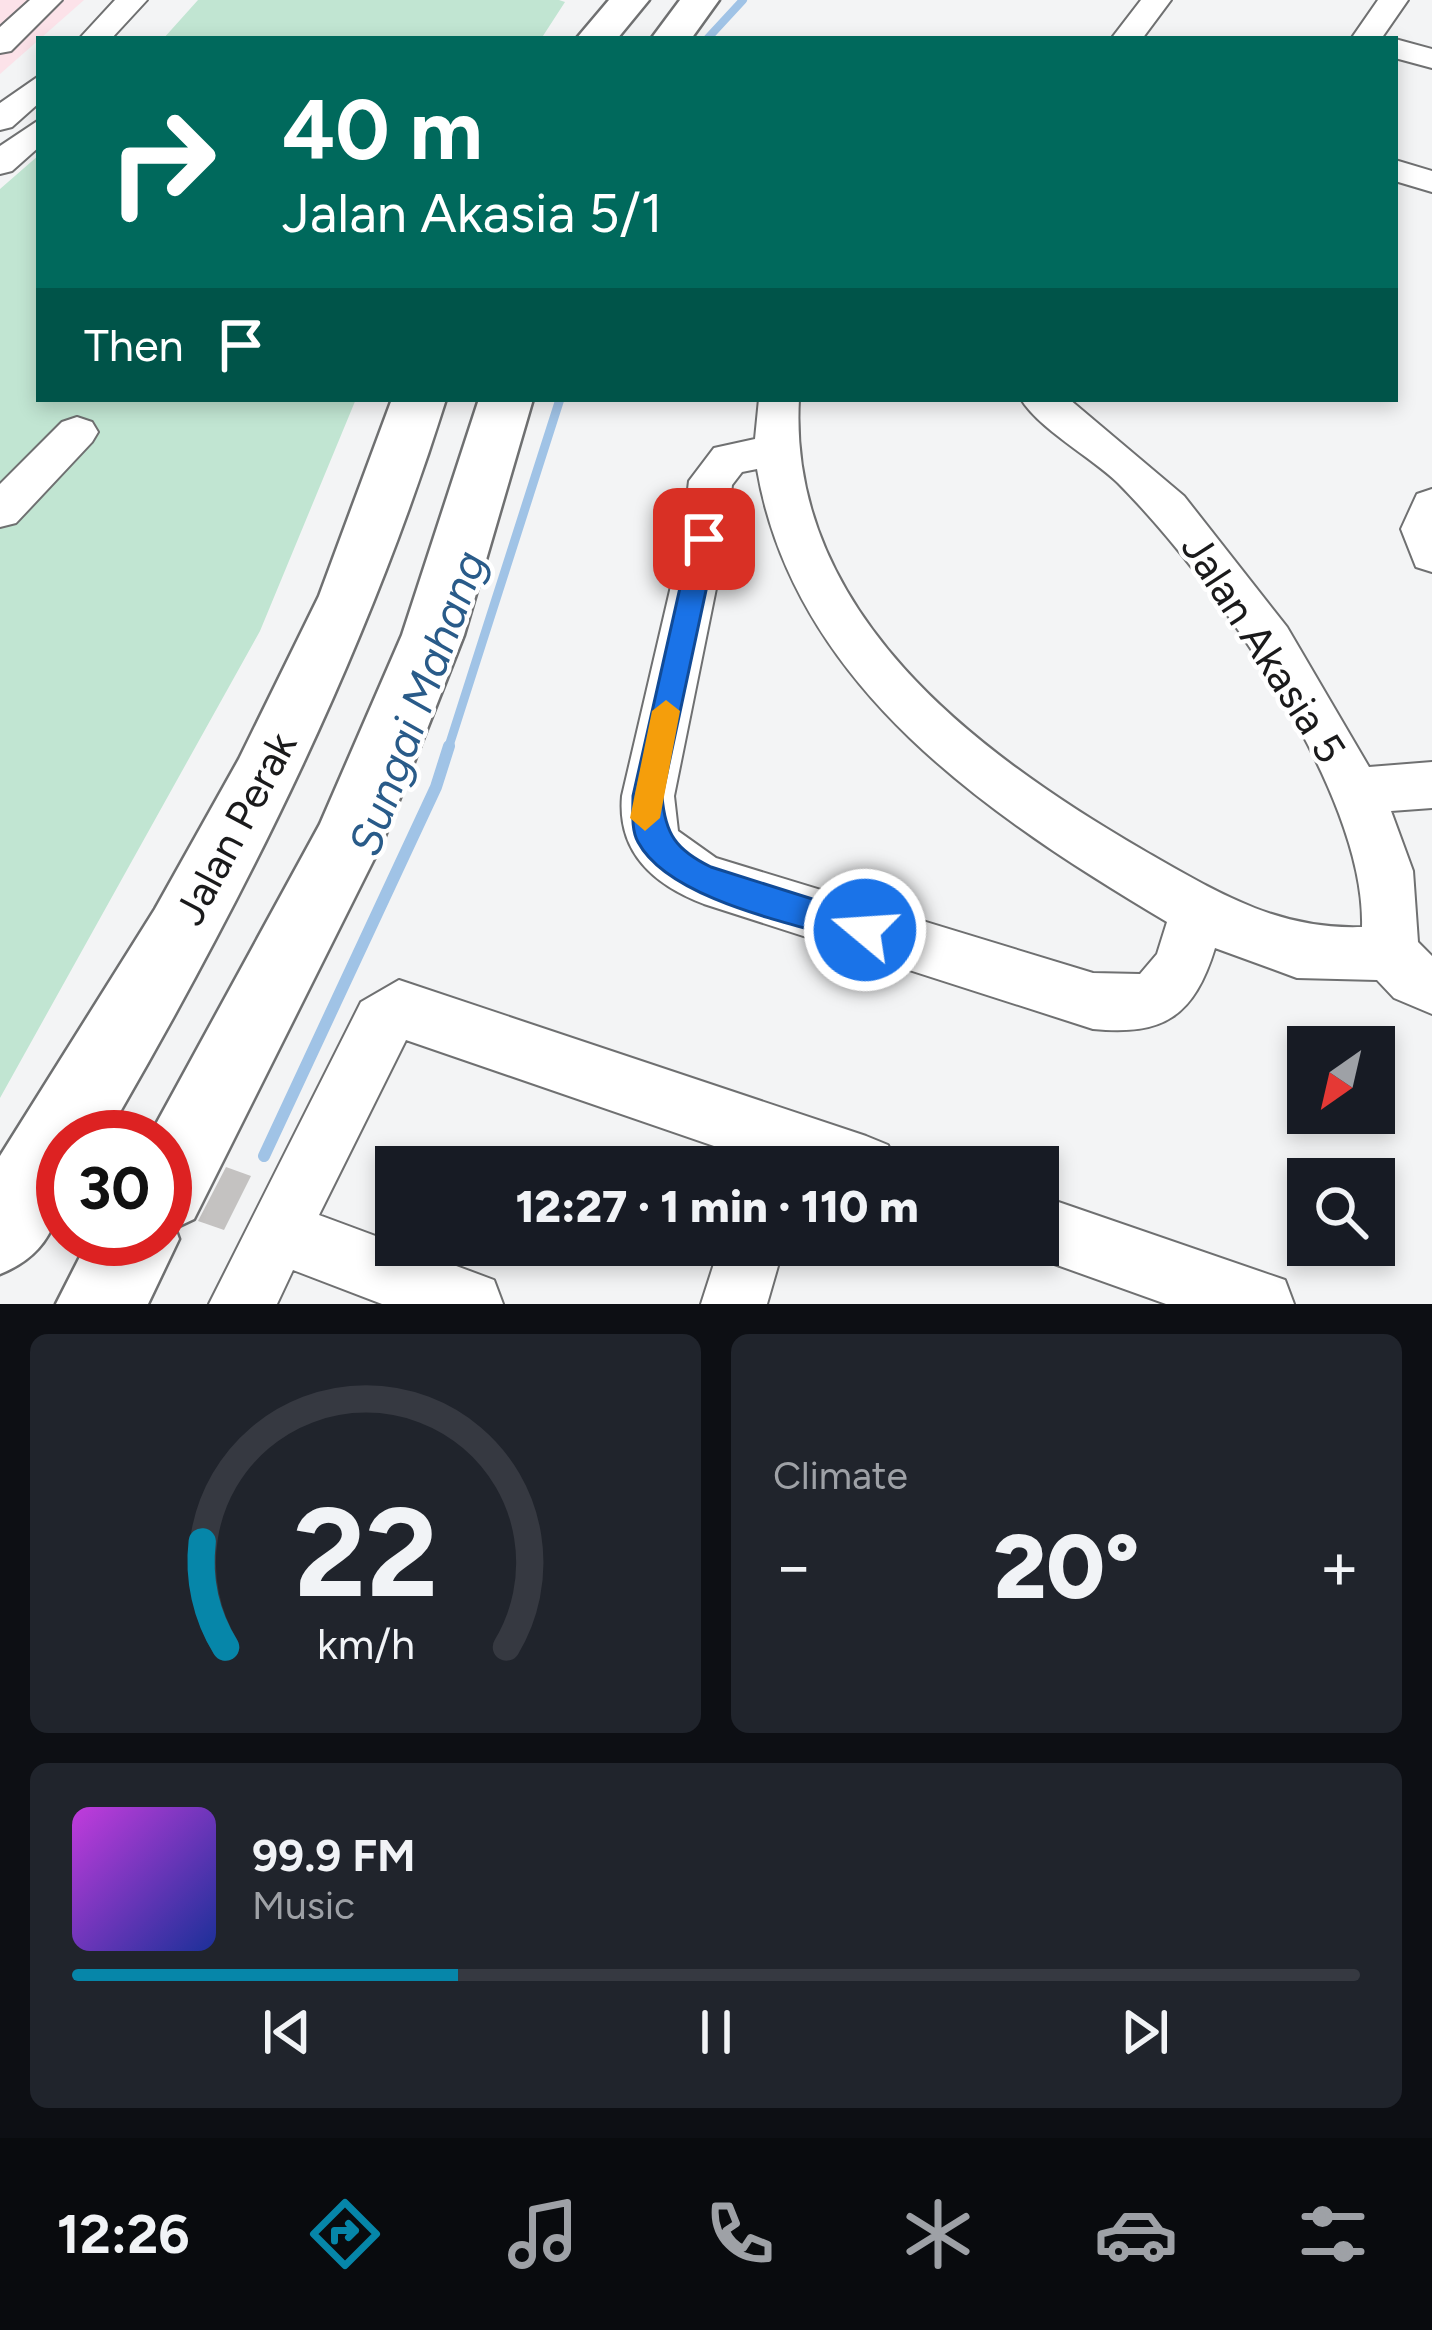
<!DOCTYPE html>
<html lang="en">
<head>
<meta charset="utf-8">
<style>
	body { margin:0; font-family:Figtree,sans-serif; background:#20242c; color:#f1f3f6; height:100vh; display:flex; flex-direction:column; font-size:45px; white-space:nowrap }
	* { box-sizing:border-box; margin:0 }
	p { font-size:39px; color:#9ea1a6 }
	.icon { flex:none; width:66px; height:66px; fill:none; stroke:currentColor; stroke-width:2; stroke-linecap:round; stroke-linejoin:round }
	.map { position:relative; height:1304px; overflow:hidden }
	.sheet { display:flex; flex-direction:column; gap:30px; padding:30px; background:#0d0f14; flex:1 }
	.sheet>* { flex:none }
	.top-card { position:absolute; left:36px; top:36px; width:1362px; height:366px; border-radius:0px; box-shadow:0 6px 18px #0003; background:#00695c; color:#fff; overflow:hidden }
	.needle { width:78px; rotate:214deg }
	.controls { position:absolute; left:1287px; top:1026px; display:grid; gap:24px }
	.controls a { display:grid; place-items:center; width:108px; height:108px; border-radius:0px; background:#171b24; box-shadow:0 6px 18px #0003; font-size:60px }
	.speed { position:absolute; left:36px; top:1110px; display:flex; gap:24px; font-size:60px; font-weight:700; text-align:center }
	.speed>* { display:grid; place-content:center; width:156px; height:156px; border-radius:50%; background:#171b24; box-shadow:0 6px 18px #0003; line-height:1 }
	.speed .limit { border:18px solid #d22; background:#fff; color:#111 }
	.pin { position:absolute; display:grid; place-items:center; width:102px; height:102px; color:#fff; margin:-51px; border-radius:24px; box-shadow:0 6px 18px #0006 }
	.me { position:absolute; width:132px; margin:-66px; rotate:288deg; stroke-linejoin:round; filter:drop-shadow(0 0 9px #0008) }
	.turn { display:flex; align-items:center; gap:42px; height:252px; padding:0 48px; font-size:54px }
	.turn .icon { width:156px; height:156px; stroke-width:2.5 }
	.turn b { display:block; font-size:84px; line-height:102px }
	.then { display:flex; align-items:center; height:114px; padding:0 48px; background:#0003; gap:24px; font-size:45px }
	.big { font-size:90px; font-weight:800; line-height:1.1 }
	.sheet .tile { flex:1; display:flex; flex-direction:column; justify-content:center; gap:18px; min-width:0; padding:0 42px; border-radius:18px; background:#20242c }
	.sheet .dial { align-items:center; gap:0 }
	.dial svg { height:312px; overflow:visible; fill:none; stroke:#363941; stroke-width:7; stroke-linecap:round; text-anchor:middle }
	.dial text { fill:#f1f3f6; stroke:none }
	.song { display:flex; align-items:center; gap:36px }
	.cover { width:144px; height:144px; border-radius:18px; background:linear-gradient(135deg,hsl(290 70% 55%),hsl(230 70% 35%)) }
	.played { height:12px; border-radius:6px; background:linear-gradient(90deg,#0686a9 30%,#363941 30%) }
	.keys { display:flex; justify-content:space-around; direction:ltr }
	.heat { display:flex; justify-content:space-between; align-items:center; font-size:66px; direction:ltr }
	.sheet .tiles { flex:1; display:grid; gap:30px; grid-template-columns:1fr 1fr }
	.tile:last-child { grid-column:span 2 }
	.trip { position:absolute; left:375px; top:1146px; width:684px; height:120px; border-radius:0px; background:#171b24; box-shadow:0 6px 18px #0003; font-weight:800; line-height:120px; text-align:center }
	.tabs { display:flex; height:192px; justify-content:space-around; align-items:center; background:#090b0e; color:#9ea1a6 }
	.tabs .icon { width:84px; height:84px }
	.tabs .current { color:#0686a9 }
	.tabs b { font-size:54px; color:#f1f3f6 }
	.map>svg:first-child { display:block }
</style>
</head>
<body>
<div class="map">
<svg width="1432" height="1304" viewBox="0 0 1432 1304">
	<rect width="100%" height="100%" fill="#f3f4f5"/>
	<path fill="#fce2e9" d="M0 0H84L0 74Z"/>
	<path fill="#c1e5d2" d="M198 0H559L565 2 541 39H163Z
		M39 155V399H356L260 631 0 1098V189Z"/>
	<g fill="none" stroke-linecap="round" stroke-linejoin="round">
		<path stroke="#a0c3e6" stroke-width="8" d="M707 39 743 0"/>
		<path stroke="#a0c3e6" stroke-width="9" d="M448 749 560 399"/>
		<path stroke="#a0c3e6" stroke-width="12" d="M264 1156 436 787 449 746"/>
	</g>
	<path fill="#c4c2c1" d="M226 1167 251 1176 224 1230 198 1221Z"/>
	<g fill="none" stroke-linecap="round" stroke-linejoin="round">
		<defs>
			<path id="minor" d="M30 0H62L11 51 0 53V27Z
				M115 0H147L111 39H79Z
				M1141 0H1171L1142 39H1111Z
				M1378 0H1408L1381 39H1351Z
				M1394 39H1395L1432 49V68L1395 58Z
				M39 76V103L12 127 0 130V103Z
				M39 120V147L12 171 0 174V146Z
				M1395 160 1432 171V192L1395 181Z
				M759 399H799C787 612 977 754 1143 850 1215 891 1276 930 1362 927 1366 790 1212 578 1118 483 1091 457 1038 428 1021 399H1069L1184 496 1287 627 1369 767 1432 762V808L1391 811 1413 871 1418 942 1432 956V1014L1394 998 1377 980 1297 978 1215 948C1194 1016 1164 1036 1093 1029L704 904C654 885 617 853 622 796L682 539 689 481 714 448 755 439ZM757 469C794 687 992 818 1167 922L1157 954 1140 974 1093 973 716 858 678 831 674 796 726 539 732 485 742 472Z
				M77 417 92 422 98 432 92 442 16 523 0 527V484L62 422Z
				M1432 489V572L1416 567 1401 529 1417 494Z
				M399 980 866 1136 888 1145 897 1167H775L406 1040 319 1215 494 1280 503 1304H382L293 1270 277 1304H209L361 1002Z
				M1038 1195 1285 1280 1294 1304H1166L1015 1250 1013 1245H1038Z
				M720 1245H784L767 1304H701Z"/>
			<path id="major" d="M609 0H649L617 39H576Z
				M680 0H719L691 39H651Z
				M392 399H446C367 651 252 883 120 1112L105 1137H63C63 1198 64 1248 0 1274V1156L155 909 239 759 319 596Z
				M479 399H533L464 635 383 841 194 1219 175 1228 179 1239 148 1304H56L89 1239H165V1137H149L320 824 402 635Z"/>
		</defs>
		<use href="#minor" stroke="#6f7071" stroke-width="4"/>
		<use href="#major" stroke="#6f7071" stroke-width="5"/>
		<use href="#minor" fill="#fff" fill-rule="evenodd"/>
		<use href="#major" fill="#fff" fill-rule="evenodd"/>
	</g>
	<path fill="#1a73e8" stroke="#114b97" stroke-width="3" d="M704 530 717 539 662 796C665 834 676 850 711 867L876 919 880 930 876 941 865 945C802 925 670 902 638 842 631 830 633 811 633 796L691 539Z"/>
	<path fill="#f59e0b" d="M666 700 680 711 660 818 645 831 630 818 652 711Z"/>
	<g text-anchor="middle" stroke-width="9" stroke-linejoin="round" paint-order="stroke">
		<g font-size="42" fill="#1a1a1b" stroke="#fff">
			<text transform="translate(1264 648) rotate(57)" y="15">Jalan Akasia 5</text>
			<text transform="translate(235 828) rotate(-62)" y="15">Jalan Perak</text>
		</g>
		<g font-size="45" font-style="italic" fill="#295b89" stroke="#fff">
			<text transform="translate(417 703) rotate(-70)" y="16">Sungai Mahang</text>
		</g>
	</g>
</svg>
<div class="controls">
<a><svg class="needle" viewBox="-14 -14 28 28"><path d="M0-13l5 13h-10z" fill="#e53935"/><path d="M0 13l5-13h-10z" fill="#9ea1a6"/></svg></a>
<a><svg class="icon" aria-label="search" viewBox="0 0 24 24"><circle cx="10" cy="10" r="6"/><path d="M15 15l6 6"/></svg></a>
</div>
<div class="speed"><div class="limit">30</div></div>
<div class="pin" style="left:704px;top:539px;background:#d93025"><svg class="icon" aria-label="arrive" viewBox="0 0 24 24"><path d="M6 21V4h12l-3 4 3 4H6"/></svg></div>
<svg class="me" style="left:865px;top:930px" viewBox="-20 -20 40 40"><circle r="17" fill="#1a73e8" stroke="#fff" stroke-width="3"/><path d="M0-11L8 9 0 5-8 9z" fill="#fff"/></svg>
<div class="trip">12:27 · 1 min · 110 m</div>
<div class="top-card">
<div class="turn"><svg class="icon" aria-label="right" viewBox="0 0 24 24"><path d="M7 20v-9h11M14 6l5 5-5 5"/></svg><div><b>40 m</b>Jalan Akasia 5/1</div></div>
<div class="then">Then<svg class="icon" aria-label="arrive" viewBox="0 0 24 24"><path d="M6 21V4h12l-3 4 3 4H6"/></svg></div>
</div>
</div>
<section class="sheet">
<div class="tiles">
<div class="tile dial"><svg viewBox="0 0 100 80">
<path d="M14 69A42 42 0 1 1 86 69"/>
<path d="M14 69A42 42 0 0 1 8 42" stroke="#0686a9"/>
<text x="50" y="56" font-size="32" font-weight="700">22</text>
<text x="50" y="72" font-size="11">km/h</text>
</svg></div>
<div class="tile"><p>Climate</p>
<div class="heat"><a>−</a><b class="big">20°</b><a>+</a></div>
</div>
<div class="tile">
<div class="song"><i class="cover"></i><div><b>99.9 FM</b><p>Music</p></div></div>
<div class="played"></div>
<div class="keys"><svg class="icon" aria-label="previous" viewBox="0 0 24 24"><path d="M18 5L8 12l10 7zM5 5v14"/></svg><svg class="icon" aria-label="pause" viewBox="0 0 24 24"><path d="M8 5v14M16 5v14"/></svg><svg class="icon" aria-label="next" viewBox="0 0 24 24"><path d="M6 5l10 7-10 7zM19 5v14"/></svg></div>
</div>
</div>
</section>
<nav class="tabs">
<b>12:26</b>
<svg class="icon current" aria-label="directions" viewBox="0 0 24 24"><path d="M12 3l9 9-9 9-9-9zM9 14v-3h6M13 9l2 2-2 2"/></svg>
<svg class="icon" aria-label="music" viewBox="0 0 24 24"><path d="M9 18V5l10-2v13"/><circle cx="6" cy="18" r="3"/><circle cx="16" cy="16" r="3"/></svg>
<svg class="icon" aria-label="phone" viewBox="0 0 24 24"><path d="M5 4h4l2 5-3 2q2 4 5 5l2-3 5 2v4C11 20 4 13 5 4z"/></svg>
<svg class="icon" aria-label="climate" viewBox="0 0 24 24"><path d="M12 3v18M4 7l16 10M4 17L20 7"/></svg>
<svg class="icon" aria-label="car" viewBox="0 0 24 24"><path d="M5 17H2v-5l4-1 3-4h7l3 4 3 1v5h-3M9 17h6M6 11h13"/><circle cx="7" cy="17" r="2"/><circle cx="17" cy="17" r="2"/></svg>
<svg class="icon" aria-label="filters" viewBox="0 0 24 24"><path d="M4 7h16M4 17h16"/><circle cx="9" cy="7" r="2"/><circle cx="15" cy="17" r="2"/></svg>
</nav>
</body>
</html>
